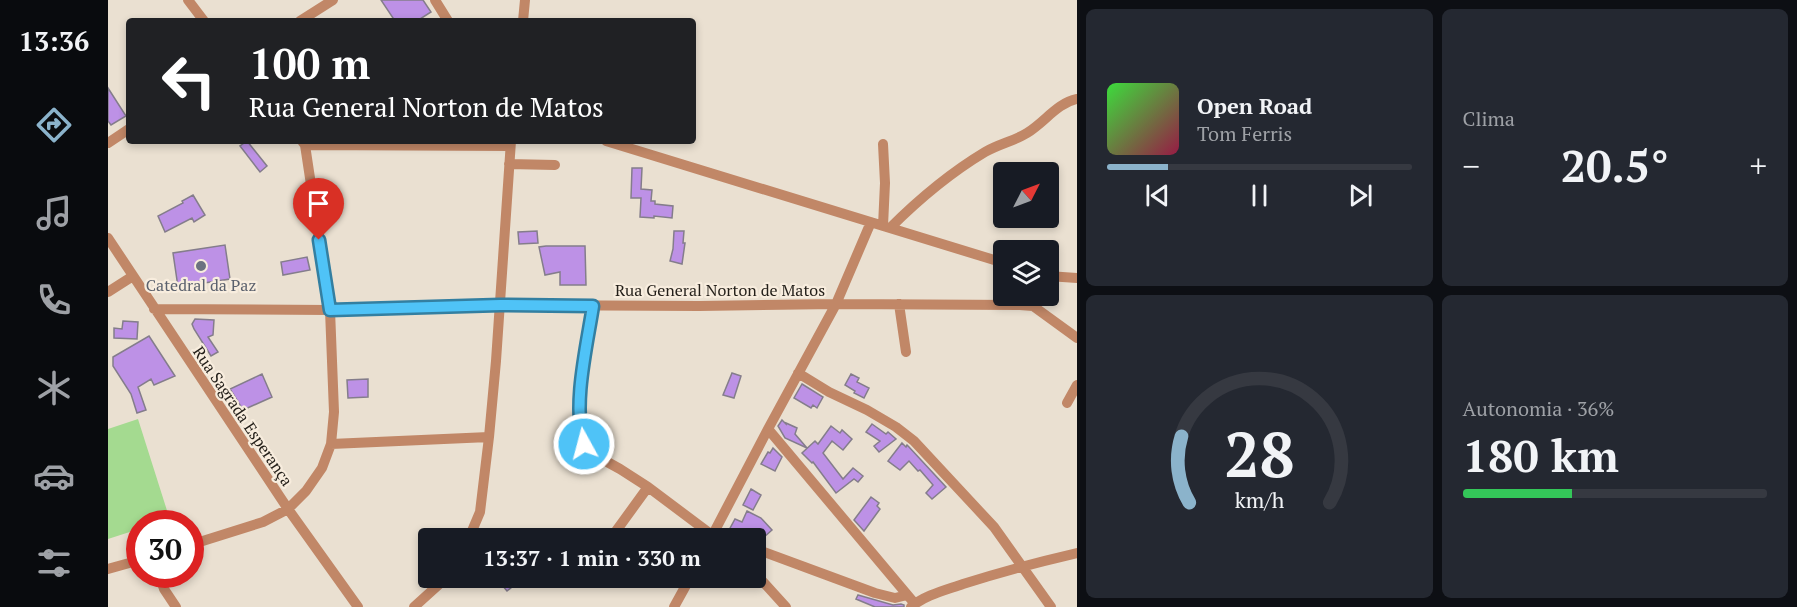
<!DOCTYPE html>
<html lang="pt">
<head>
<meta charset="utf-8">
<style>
	body { margin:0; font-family:"PT Serif",serif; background:#242831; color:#f1f3f6; height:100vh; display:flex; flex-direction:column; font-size:22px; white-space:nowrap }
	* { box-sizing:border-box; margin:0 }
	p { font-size:20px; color:#9ea1a6 }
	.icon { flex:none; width:33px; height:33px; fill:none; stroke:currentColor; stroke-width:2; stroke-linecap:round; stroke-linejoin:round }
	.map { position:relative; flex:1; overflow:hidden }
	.sheet { display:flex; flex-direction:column; gap:9px; padding:9px; background:#0d0f14; width:720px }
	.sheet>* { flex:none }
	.top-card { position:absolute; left:18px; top:18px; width:570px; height:126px; border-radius:6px; box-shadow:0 3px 9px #0003; background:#202124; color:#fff; overflow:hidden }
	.needle { width:39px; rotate:48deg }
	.buttons { position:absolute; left:885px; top:162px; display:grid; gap:12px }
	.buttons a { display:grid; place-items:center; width:66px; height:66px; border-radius:6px; background:#171b24; box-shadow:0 3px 9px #0003; font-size:30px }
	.speed { position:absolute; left:18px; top:510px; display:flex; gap:12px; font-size:30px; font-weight:700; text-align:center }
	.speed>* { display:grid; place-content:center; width:78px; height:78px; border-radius:50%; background:#171b24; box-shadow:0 3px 9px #0003; line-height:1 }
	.speed .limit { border:9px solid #d22; background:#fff; color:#111 }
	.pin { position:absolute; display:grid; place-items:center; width:51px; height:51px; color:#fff; margin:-62px -26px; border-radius:50% 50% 50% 0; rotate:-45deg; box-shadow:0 0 6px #0007 }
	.pin .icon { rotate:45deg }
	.me { position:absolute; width:66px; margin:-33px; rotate:353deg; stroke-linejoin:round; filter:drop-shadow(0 0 4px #0008) }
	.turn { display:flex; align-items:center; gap:21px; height:126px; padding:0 24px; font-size:27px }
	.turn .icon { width:78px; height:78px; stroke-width:2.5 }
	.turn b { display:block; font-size:42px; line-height:51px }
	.big { font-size:45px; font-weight:700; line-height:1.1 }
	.sheet .widget { flex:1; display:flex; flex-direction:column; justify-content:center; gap:9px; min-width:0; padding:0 21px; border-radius:9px; background:#242831 }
	.sheet .dial { align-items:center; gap:0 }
	.dial svg { height:156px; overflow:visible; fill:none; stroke:#363941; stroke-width:7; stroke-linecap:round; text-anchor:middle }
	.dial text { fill:#f1f3f6; stroke:none }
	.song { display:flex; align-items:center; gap:18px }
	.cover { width:72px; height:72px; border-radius:9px; background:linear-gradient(135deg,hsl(120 70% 55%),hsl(340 70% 35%)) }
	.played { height:6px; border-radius:3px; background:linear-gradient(90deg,#8bb3cb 20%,#363941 20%) }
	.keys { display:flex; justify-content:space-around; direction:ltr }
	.heat { display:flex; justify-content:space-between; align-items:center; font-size:33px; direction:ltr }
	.charge { height:9px; border-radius:4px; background:linear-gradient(90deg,#34c759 36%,#363941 0) }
	.sheet .tiles { flex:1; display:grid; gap:9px; grid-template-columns:repeat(2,1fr) }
	.trip { position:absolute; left:310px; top:528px; width:348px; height:60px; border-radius:6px; background:#171b24; box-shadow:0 3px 9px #0003; font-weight:700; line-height:60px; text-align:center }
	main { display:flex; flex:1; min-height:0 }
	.tabs { display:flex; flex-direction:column; width:108px; justify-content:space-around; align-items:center; background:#090b0e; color:#9ea1a6 }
	.tabs .icon { width:42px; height:42px }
	.tabs .current { color:#8bb3cb }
	.tabs b { font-size:27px; color:#f1f3f6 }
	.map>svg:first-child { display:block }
</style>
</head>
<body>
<main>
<nav class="tabs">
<b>13:36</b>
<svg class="icon current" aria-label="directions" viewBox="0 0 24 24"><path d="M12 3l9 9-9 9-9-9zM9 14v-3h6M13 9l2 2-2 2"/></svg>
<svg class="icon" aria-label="music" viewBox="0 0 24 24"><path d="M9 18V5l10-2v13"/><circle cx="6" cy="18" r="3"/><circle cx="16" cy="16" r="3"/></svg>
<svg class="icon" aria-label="phone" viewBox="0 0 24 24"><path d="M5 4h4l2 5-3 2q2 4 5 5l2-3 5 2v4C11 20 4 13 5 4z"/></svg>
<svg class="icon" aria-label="climate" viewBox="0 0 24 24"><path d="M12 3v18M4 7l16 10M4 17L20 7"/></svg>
<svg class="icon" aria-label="car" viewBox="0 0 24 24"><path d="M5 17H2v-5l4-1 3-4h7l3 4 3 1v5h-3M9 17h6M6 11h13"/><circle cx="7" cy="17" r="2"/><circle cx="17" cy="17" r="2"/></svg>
<svg class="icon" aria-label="filters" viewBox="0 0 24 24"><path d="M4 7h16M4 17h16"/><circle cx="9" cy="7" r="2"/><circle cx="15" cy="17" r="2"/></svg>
</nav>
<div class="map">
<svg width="969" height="607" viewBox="0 0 969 607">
	<rect width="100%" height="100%" fill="#eae0d1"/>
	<path fill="#a4da90" d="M30 419 62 520 50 523 32 524 31 529 0 539V429Z"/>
	<path fill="#bd91e6" stroke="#847d8b" stroke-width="1.5" d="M273 0H315L323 12 309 21H287Z
		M0 88 18 116 3 125 0 121Z
		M139 141 159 166 152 172 132 146Z
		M524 168H534L533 189 544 190 543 201H547V204L565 206 564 218 546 216V218L532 217 533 198H523Z
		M85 195 97 215 86 222 84 218 57 232 50 216 75 203 74 201Z
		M429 231 430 243 411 244 410 232Z
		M566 231H576L575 243H577L574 264 562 261 565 249Z
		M117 245 122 279 70 287 65 253Z
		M438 246H477L478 285H452V272L437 275 431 247Z
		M199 257 202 270 175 275 173 262Z
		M87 319 106 320 105 335 100 337 110 352 103 356 86 329 84 324Z
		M15 321 30 322 29 339 6 338V328L14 329Z
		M41 336 67 376 46 385 43 379 30 387 38 410 29 413 23 394 5 366V357Z
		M624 373 633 376 626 398 615 395Z
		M154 374 164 397 135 410 122 389Z
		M743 374 751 378 749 382 761 388 756 398 746 393 747 391 737 385Z
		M260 379V397L240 398 239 380Z
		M694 384 715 397 709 408 705 405 703 408 686 398Z
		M674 420 678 424V423L689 428 687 434 699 448 677 438 670 426Z
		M764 424 778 434 780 432 788 439 771 452 766 446 772 441 758 432Z
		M723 426 732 433 734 430 744 439 735 450 724 441 715 453 735 479 745 468 755 476 750 482 746 479 728 493 705 462 704 463 694 453 707 441 710 444Z
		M794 443 798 447 799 445 801 447 838 487 824 499 818 493 825 485 812 470 810 471 801 461 792 470 780 461Z
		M665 448 674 457 667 471 653 464 660 452 662 453Z
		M643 489 653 495 645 510 635 505Z
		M763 497 771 503 769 506 772 509 756 531 746 520Z
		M639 511 653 518 664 530 655 538 652 535 651 538H631L620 532 627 519 634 522Z
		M388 578H415L399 591Z
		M750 595 785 605 793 604 796 605V607H767L748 599Z"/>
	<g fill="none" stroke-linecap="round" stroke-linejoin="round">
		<path stroke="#c18767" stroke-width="10" d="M80 0 96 21
			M327 0 340 21
			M192 21 225 0
			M415 21 417 0
			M498 141 896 263
			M0 143 21 129
			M775 144 777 183 775 226
			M197 145 402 146
			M401 164 447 165
			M782 228C811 199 842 173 877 152 891 144 906 141 919 133 937 122 949 103 969 99
			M0 238 180 509 250 607
			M940 276 969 278
			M0 292 25 276
			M791 304 798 352
			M485 306 472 397V432L476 444 483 453 512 469 540 487 608 538
			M46 309 222 310 392 305 591 306 728 304 912 305 925 306 969 338
			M690 373 721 392 759 410 788 427 806 441 886 527 943 607
			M959 403 969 385
			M660 429 807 604
			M223 444 381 437
			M361 538 372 512 381 437 388 361 403 141
			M503 538 540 487
			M603 538 660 429 728 304 763 222
			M82 545 155 522 180 509 198 491 214 468 223 444 226 412 222 310 197 145 194 141
			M648 549 767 593 787 598 799 595
			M0 569 32 560
			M51 574 56 589 68 607
			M648 574 678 607
			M306 607 338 578
			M566 607 582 578
			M803 607C817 595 838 590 855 584 893 572 930 562 969 553"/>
	</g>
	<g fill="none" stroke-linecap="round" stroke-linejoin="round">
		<defs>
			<path id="route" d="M211 240 222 310 392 305 485 306C479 345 464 406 476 444"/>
		</defs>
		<use href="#route" stroke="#337fa1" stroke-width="15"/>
		<use href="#route" stroke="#4fc3f7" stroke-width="10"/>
	</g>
	<circle fill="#6b7280" stroke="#f8edde" stroke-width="2" cx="93" cy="266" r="6"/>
	<g text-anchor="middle" stroke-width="4.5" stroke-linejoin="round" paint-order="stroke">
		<g font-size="16" fill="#5b616d" stroke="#f8edde">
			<text x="93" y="291">Catedral da Paz</text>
		</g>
		<g font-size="16" fill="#231f19" stroke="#f8edde">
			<text x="612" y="296">Rua General Norton de Matos</text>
			<text transform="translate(135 416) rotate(56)" y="6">Rua Sagrada Esperança</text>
		</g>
	</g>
</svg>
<div class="buttons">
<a><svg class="needle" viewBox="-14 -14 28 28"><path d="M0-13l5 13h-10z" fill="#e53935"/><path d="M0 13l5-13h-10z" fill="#9ea1a6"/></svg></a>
<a><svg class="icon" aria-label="layers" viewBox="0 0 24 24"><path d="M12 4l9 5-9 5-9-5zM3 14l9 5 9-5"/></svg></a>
</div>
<div class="speed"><div class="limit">30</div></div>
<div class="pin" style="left:211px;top:240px;background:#d93025"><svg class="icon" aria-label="arrive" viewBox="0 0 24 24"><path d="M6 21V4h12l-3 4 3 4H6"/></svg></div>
<svg class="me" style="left:476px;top:444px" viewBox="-20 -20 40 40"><circle r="17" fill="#4fc3f7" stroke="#fff" stroke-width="3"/><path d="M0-11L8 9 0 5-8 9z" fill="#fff"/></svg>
<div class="trip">13:37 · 1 min · 330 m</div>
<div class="top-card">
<div class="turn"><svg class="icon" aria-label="left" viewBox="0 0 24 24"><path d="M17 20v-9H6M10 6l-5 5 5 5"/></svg><div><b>100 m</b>Rua General Norton de Matos</div></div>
</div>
</div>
<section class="sheet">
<div class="tiles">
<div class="widget">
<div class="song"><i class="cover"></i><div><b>Open Road</b><p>Tom Ferris</p></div></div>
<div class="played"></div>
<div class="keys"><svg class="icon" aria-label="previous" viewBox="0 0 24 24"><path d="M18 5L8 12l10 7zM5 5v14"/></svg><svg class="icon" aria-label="pause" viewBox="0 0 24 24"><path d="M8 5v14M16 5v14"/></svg><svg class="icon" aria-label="next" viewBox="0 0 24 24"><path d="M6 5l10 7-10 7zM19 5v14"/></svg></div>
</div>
<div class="widget"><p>Clima</p>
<div class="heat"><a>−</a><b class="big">20.5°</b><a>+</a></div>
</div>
<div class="widget dial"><svg viewBox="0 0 100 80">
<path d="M14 69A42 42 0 1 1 86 69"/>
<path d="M14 69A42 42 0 0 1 10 35" stroke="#8bb3cb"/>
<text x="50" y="56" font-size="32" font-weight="700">28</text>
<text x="50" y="72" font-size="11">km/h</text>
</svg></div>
<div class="widget"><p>Autonomia · 36%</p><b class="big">180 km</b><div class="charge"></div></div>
</div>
</section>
</main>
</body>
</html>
